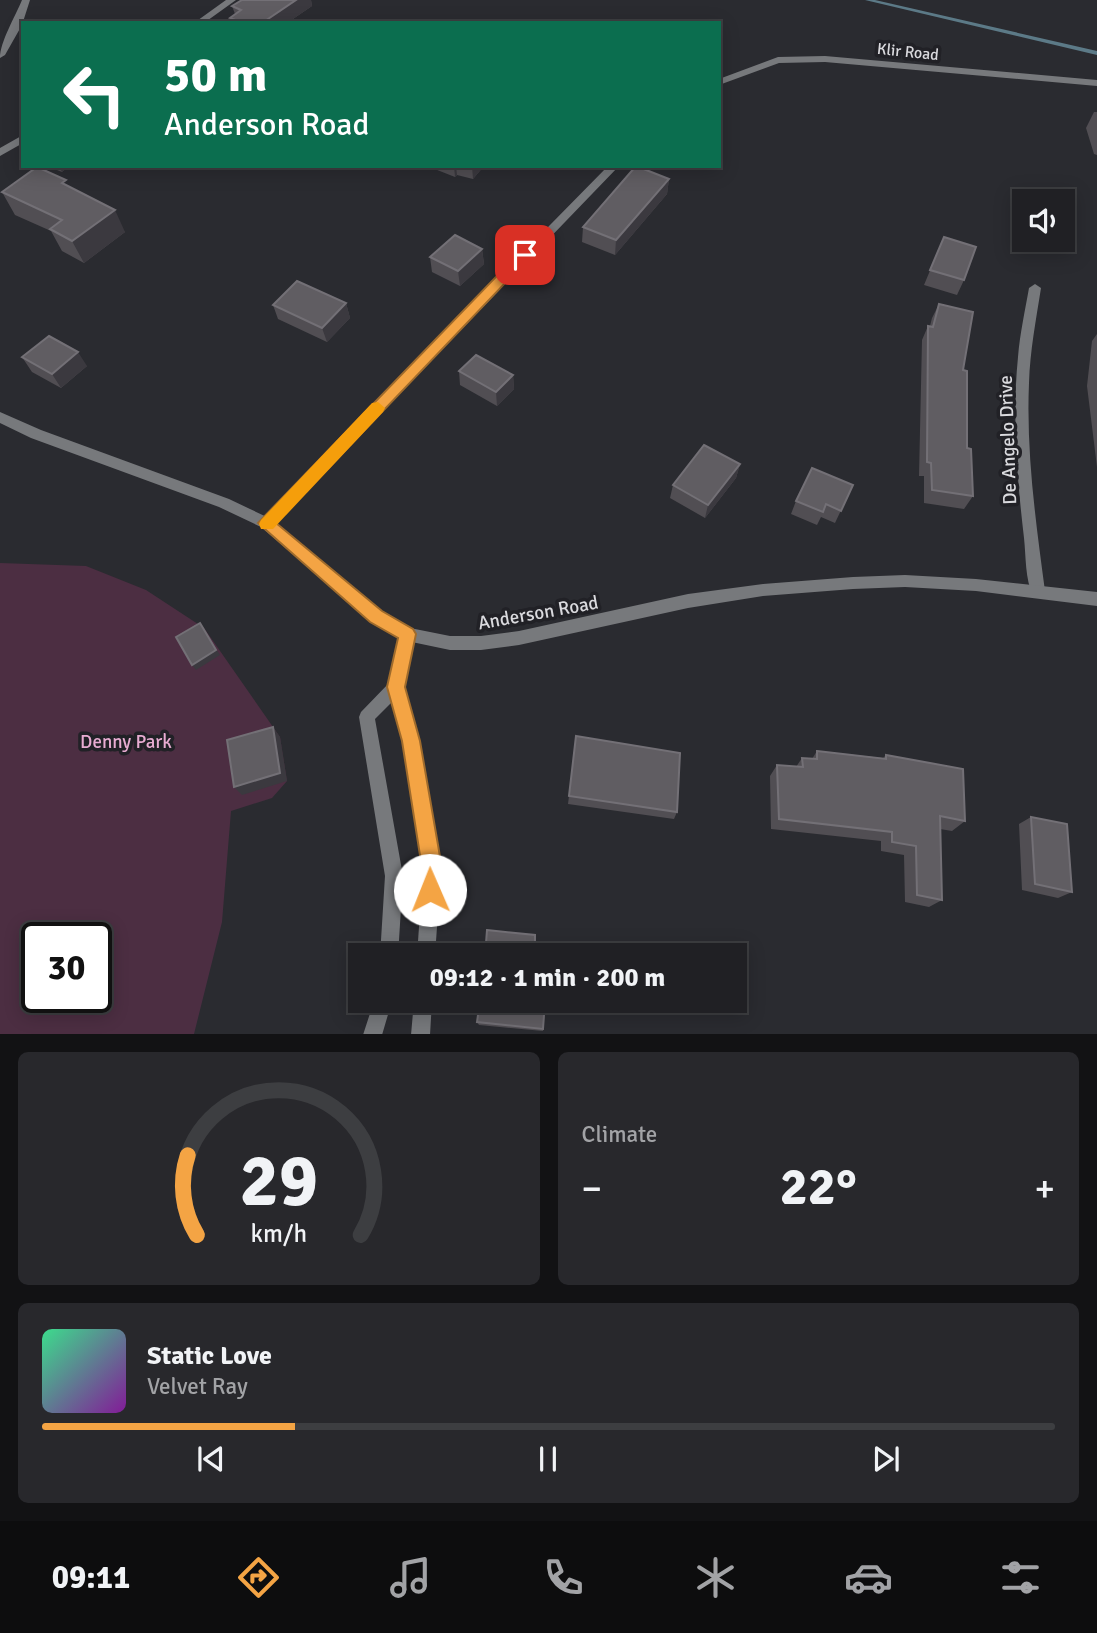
<!DOCTYPE html>
<html lang="en">
<head>
<meta charset="utf-8">
<style>
	body { margin:0; font-family:Signika,sans-serif; background:#28282c; color:#f1f3f6; height:100vh; display:flex; flex-direction:column; font-size:26px; white-space:nowrap }
	* { box-sizing:border-box; margin:0 }
	p { font-size:23px; color:#a2a3a6 }
	.icon { flex:none; width:38px; height:38px; fill:none; stroke:currentColor; stroke-width:2; stroke-linecap:round; stroke-linejoin:round }
	.map { position:relative; height:1034px; overflow:hidden }
	.sheet { display:flex; flex-direction:column; gap:18px; padding:18px; background:#121214; flex:1 }
	.sheet>* { flex:none }
	.hud { position:absolute; left:21px; top:21px; width:700px; height:147px; border-radius:0px; box-shadow:0 4px 18px #0003,0 0 0 2px #3d3e41; background:#0b6e4f; color:#fff; overflow:hidden }
	.fabs { position:absolute; left:1012px; top:189px; display:grid; gap:14px }
	.fabs a { display:grid; place-items:center; width:63px; height:63px; border-radius:0px; background:#202024; box-shadow:0 4px 18px #0003,0 0 0 2px #3d3e41; font-size:35px }
	.speed { position:absolute; left:21px; top:922px; display:flex; gap:14px; font-size:35px; font-weight:700; text-align:center }
	.speed>* { display:grid; place-content:center; width:91px; height:91px; border-radius:50%; background:#202024; box-shadow:0 4px 18px #0003,0 0 0 2px #3d3e41; line-height:1 }
	.speed .limit { border:4px solid #111; border-radius:10px; background:#fff; color:#111 }
	.pin { position:absolute; display:grid; place-items:center; width:60px; height:60px; color:#fff; margin:-30px; border-radius:14px; box-shadow:0 4px 10px #0006 }
	.me { position:absolute; width:77px; margin:-38px; rotate:359deg; stroke-linejoin:round; filter:drop-shadow(0 0 5px #0008) }
	.turn { display:flex; align-items:center; gap:24px; height:147px; padding:0 28px; font-size:32px }
	.turn .icon { width:91px; height:91px; stroke-width:2.5 }
	.turn b { display:block; font-size:49px; line-height:60px }
	.big { font-size:52px; font-weight:800; line-height:1.1 }
	.sheet .card { flex:1; display:flex; flex-direction:column; justify-content:center; gap:10px; min-width:0; padding:0 24px; border-radius:10px; background:#28282c }
	.sheet .dial { align-items:center; gap:0 }
	.dial svg { height:182px; overflow:visible; fill:none; stroke:#3d3e41; stroke-width:7; stroke-linecap:round; text-anchor:middle }
	.dial text { fill:#f1f3f6; stroke:none }
	.song { display:flex; align-items:center; gap:21px }
	.cover { width:84px; height:84px; border-radius:10px; background:linear-gradient(135deg,hsl(150 70% 55%),hsl(290 70% 35%)) }
	.played { height:7px; border-radius:4px; background:linear-gradient(90deg,#f4a444 25%,#3d3e41 25%) }
	.keys { display:flex; justify-content:space-around; direction:ltr }
	.heat { display:flex; justify-content:space-between; align-items:center; font-size:38px; direction:ltr }
	.sheet .tiles { flex:1; display:grid; gap:18px; grid-template-columns:1fr 1fr }
	.card:last-child { grid-column:span 2 }
	.trip { position:absolute; left:348px; top:943px; width:399px; height:70px; border-radius:0px; background:#202024; box-shadow:0 4px 18px #0003,0 0 0 2px #3d3e41; font-weight:800; line-height:70px; text-align:center }
	.dock { display:flex; height:112px; justify-content:space-around; align-items:center; background:#0d0d0e; color:#a2a3a6 }
	.dock .icon { width:49px; height:49px }
	.dock .active { color:#f4a444 }
	.dock b { font-size:32px; color:#f1f3f6 }
	.map>svg:first-child { display:block }
</style>
</head>
<body>
<div class="map">
<svg width="1097" height="1035" viewBox="0 0 1097 1035">
	<rect width="100%" height="100%" fill="#2a2b30"/>
	<path fill="#4c2e42" fill-rule="evenodd" d="M0 563 86 566 146 590 204 628 280 737 287 781 272 798 231 811 222 922 194 1034H0ZM37 938H96V998H37Z"/>
	<g fill="none" stroke-linecap="round" stroke-linejoin="round">
		<path fill="#5c7a87" fill-rule="evenodd" d="M865 0H875L1097 51V55Z"/>
		<path fill="#77797c" fill-rule="evenodd" d="M396 680 402 682 404 687 402 692 375 719 403 876 398 956H380L385 876 359 717 361 712 390 682Z
			M374 1001H392L382 1035H363Z"/>
		<path fill="#77797c" fill-rule="evenodd" d="M226 0H236L204 23H194Z
			M825 56 1097 80V86L825 62 779 63 719 85V79L778 57Z
			M23 135V143L0 156V148Z
			M608 166H619L271 527H261L259 523 261 519Z
			M1035 284 1041 288C1036 320 1030 351 1029 383 1026 453 1036 523 1045 591L1043 596 1038 597 1033 596C1025 579 1026 556 1024 538 1017 478 1012 417 1018 357 1020 333 1025 311 1029 288Z
			M407 627 412 629 415 634 404 687 419 741 441 868 435 956H417L423 868 403 741 388 687 399 634 402 629Z
			M414 1001H432L430 1035H411Z"/>
		<path fill="#77797c" fill-rule="evenodd" d="M22 0H30L22 25 5 55 0 58C0 42 15 17 22 0Z
			M0 412 41 430 229 499 271 519 381 611 410 628 450 636H481L519 631 688 594 763 584 853 577 905 575 976 579 1097 592V606L976 591 905 587 853 589 763 596 688 608 519 645 481 650H450L407 641 371 621 261 527 219 507 31 438 0 423Z"/>
	</g>
	<path fill="#514e53" d="M242 0H311L312 6 287 23H231L230 18 235 14 232 6Z
		M1094 112H1097V155L1094 154 1086 128Z
		M47 166H69L62 172Z
		M427 166H484L473 179 457 175 455 177Z
		M669 179 667 194 615 255 582 242 583 227Z
		M70 187 125 232 84 263 62 251 51 231 15 215 2 192Z
		M944 237 964 280 957 295 924 285Z
		M482 249 484 264 460 286 432 272 430 257Z
		M346 303 350 318 327 342 278 319 273 305Z
		M939 304 963 370 967 448 973 496 964 509 924 503V476H919L922 340 928 326H930L932 318Z
		M1097 334V467L1087 386 1092 341Z
		M22 357 87 366 61 388 32 372Z
		M459 371 513 375 514 389 497 406 460 385Z
		M740 464 736 478 705 518 670 498 673 485Z
		M853 485 835 523 821 517 817 525 791 514 796 501Z
		M817 751 883 758 886 755 965 821 952 831 940 829 942 900 929 907 905 902 904 855 881 851V841L771 829 770 776 777 765 796 767 802 758 812 759Z
		M569 796 677 812 674 819 568 804Z
		M1031 817 1072 892 1058 898 1022 890 1019 824Z
		M546 1001 543 1031 479 1025 477 1022Z"/>
	<path fill="#3b393f" d="M296 0H311L312 6 287 23H262Z
		M59 166H69L62 172Z
		M454 166H456L457 175 455 177Z
		M472 166H484L473 179Z
		M669 179 667 194 615 255 616 240Z
		M115 210 125 232 84 263 72 241Z
		M482 249 484 264 460 286 458 271Z
		M346 303 350 318 327 342 322 328Z
		M78 352 87 366 61 388 52 374Z
		M513 375 514 389 497 406 496 392Z
		M740 464 736 478 705 518 708 505Z
		M200 623 220 655 196 670 192 665Z
		M273 727 280 737 287 781 242 795 234 787Z"/>
	<path fill="#605d62" stroke="#737076" stroke-width="2" d="M242 0H296L262 23H243L230 18 241 10 232 6Z
		M636 166 669 179 616 240 583 227Z
		M37 167 66 180 62 183 115 210 72 241 50 229 62 220 2 192Z
		M455 235 482 249 458 271 430 257Z
		M944 237 976 247 964 280 930 270Z
		M297 281 346 303 322 328 273 305Z
		M939 304 973 312 963 370 967 371V448L971 449 973 496 932 490 931 463 927 462 928 326 933 327Z
		M49 336 78 352 52 374 22 357Z
		M476 355 513 375 496 392 459 371Z
		M704 445 740 464 708 505 673 485Z
		M812 468 853 485 841 511 826 504 823 512 796 501Z
		M200 623 216 650 192 665 176 637Z
		M273 727 280 773 234 787 227 740Z
		M576 736 680 753 677 812 569 796Z
		M817 751 886 759V755L963 769 965 821 940 816 942 900 917 895 916 846 892 842V832L779 819 777 765 803 767 802 758 817 759Z
		M1031 817 1067 824 1072 892 1035 884Z
		M487 930 535 935V944L550 945 549 956H485Z
		M480 1001H545L543 1029 477 1022Z"/>
	<path fill="#f4a444" stroke="#9f6b2c" stroke-width="2" d="M525 251 529 252V258L276 523 382 611 413 629 416 634 405 687 420 741 442 868 438 897 430 900 423 897 420 890 422 868 402 741 387 687 398 638 370 622 258 523 520 252Z"/>
	<path fill="#f59e0b" d="M378 402 385 408 383 412 273 529H261L259 524 261 520 372 403Z"/>
	<g text-anchor="middle" stroke-width="7" stroke-linejoin="round" paint-order="stroke">
		<g font-size="16" fill="#dadade" stroke="#212126">
			<text transform="translate(908 51) rotate(6)" y="6">Klir Road</text>
		</g>
		<g font-size="19" fill="#dadade" stroke="#212126">
			<text transform="translate(1007 440) rotate(-92)" y="7">De Angelo Drive</text>
			<text transform="translate(538 612) rotate(-10)" y="7">Anderson Road</text>
		</g>
		<g font-size="19" fill="#e8acd2" stroke="#212126">
			<text x="126" y="748">Denny Park</text>
		</g>
	</g>
</svg>
<div class="fabs">
<a><svg class="icon" aria-label="sound" viewBox="0 0 24 24"><path d="M4 9h4l5-4v14l-5-4H4zM17 9q2 3 0 6"/></svg></a>
</div>
<div class="speed"><div class="limit">30</div></div>
<div class="pin" style="left:525px;top:255px;background:#d93025"><svg class="icon" aria-label="arrive" viewBox="0 0 24 24"><path d="M6 21V4h12l-3 4 3 4H6"/></svg></div>
<svg class="me" style="left:430px;top:890px" viewBox="-20 -20 40 40"><circle r="19" fill="#fff"/><path d="M0-13L10 11 0 6-10 11z" fill="#f4a444"/></svg>
<div class="trip">09:12 · 1 min · 200 m</div>
<div class="hud">
<div class="turn"><svg class="icon" aria-label="left" viewBox="0 0 24 24"><path d="M17 20v-9H6M10 6l-5 5 5 5"/></svg><div><b>50 m</b>Anderson Road</div></div>
</div>
</div>
<section class="sheet">
<div class="tiles">
<div class="card dial"><svg viewBox="0 0 100 80">
<path d="M14 69A42 42 0 1 1 86 69"/>
<path d="M14 69A42 42 0 0 1 10 34" stroke="#f4a444"/>
<text x="50" y="56" font-size="32" font-weight="700">29</text>
<text x="50" y="72" font-size="11">km/h</text>
</svg></div>
<div class="card"><p>Climate</p>
<div class="heat"><a>−</a><b class="big">22°</b><a>+</a></div>
</div>
<div class="card">
<div class="song"><i class="cover"></i><div><b>Static Love</b><p>Velvet Ray</p></div></div>
<div class="played"></div>
<div class="keys"><svg class="icon" aria-label="previous" viewBox="0 0 24 24"><path d="M18 5L8 12l10 7zM5 5v14"/></svg><svg class="icon" aria-label="pause" viewBox="0 0 24 24"><path d="M8 5v14M16 5v14"/></svg><svg class="icon" aria-label="next" viewBox="0 0 24 24"><path d="M6 5l10 7-10 7zM19 5v14"/></svg></div>
</div>
</div>
</section>
<nav class="dock">
<b>09:11</b>
<svg class="icon active" aria-label="directions" viewBox="0 0 24 24"><path d="M12 3l9 9-9 9-9-9zM9 14v-3h6M13 9l2 2-2 2"/></svg>
<svg class="icon" aria-label="music" viewBox="0 0 24 24"><path d="M9 18V5l10-2v13"/><circle cx="6" cy="18" r="3"/><circle cx="16" cy="16" r="3"/></svg>
<svg class="icon" aria-label="phone" viewBox="0 0 24 24"><path d="M5 4h4l2 5-3 2q2 4 5 5l2-3 5 2v4C11 20 4 13 5 4z"/></svg>
<svg class="icon" aria-label="climate" viewBox="0 0 24 24"><path d="M12 3v18M4 7l16 10M4 17L20 7"/></svg>
<svg class="icon" aria-label="car" viewBox="0 0 24 24"><path d="M5 17H2v-5l4-1 3-4h7l3 4 3 1v5h-3M9 17h6M6 11h13"/><circle cx="7" cy="17" r="2"/><circle cx="17" cy="17" r="2"/></svg>
<svg class="icon" aria-label="filters" viewBox="0 0 24 24"><path d="M4 7h16M4 17h16"/><circle cx="9" cy="7" r="2"/><circle cx="15" cy="17" r="2"/></svg>
</nav>
</body>
</html>
